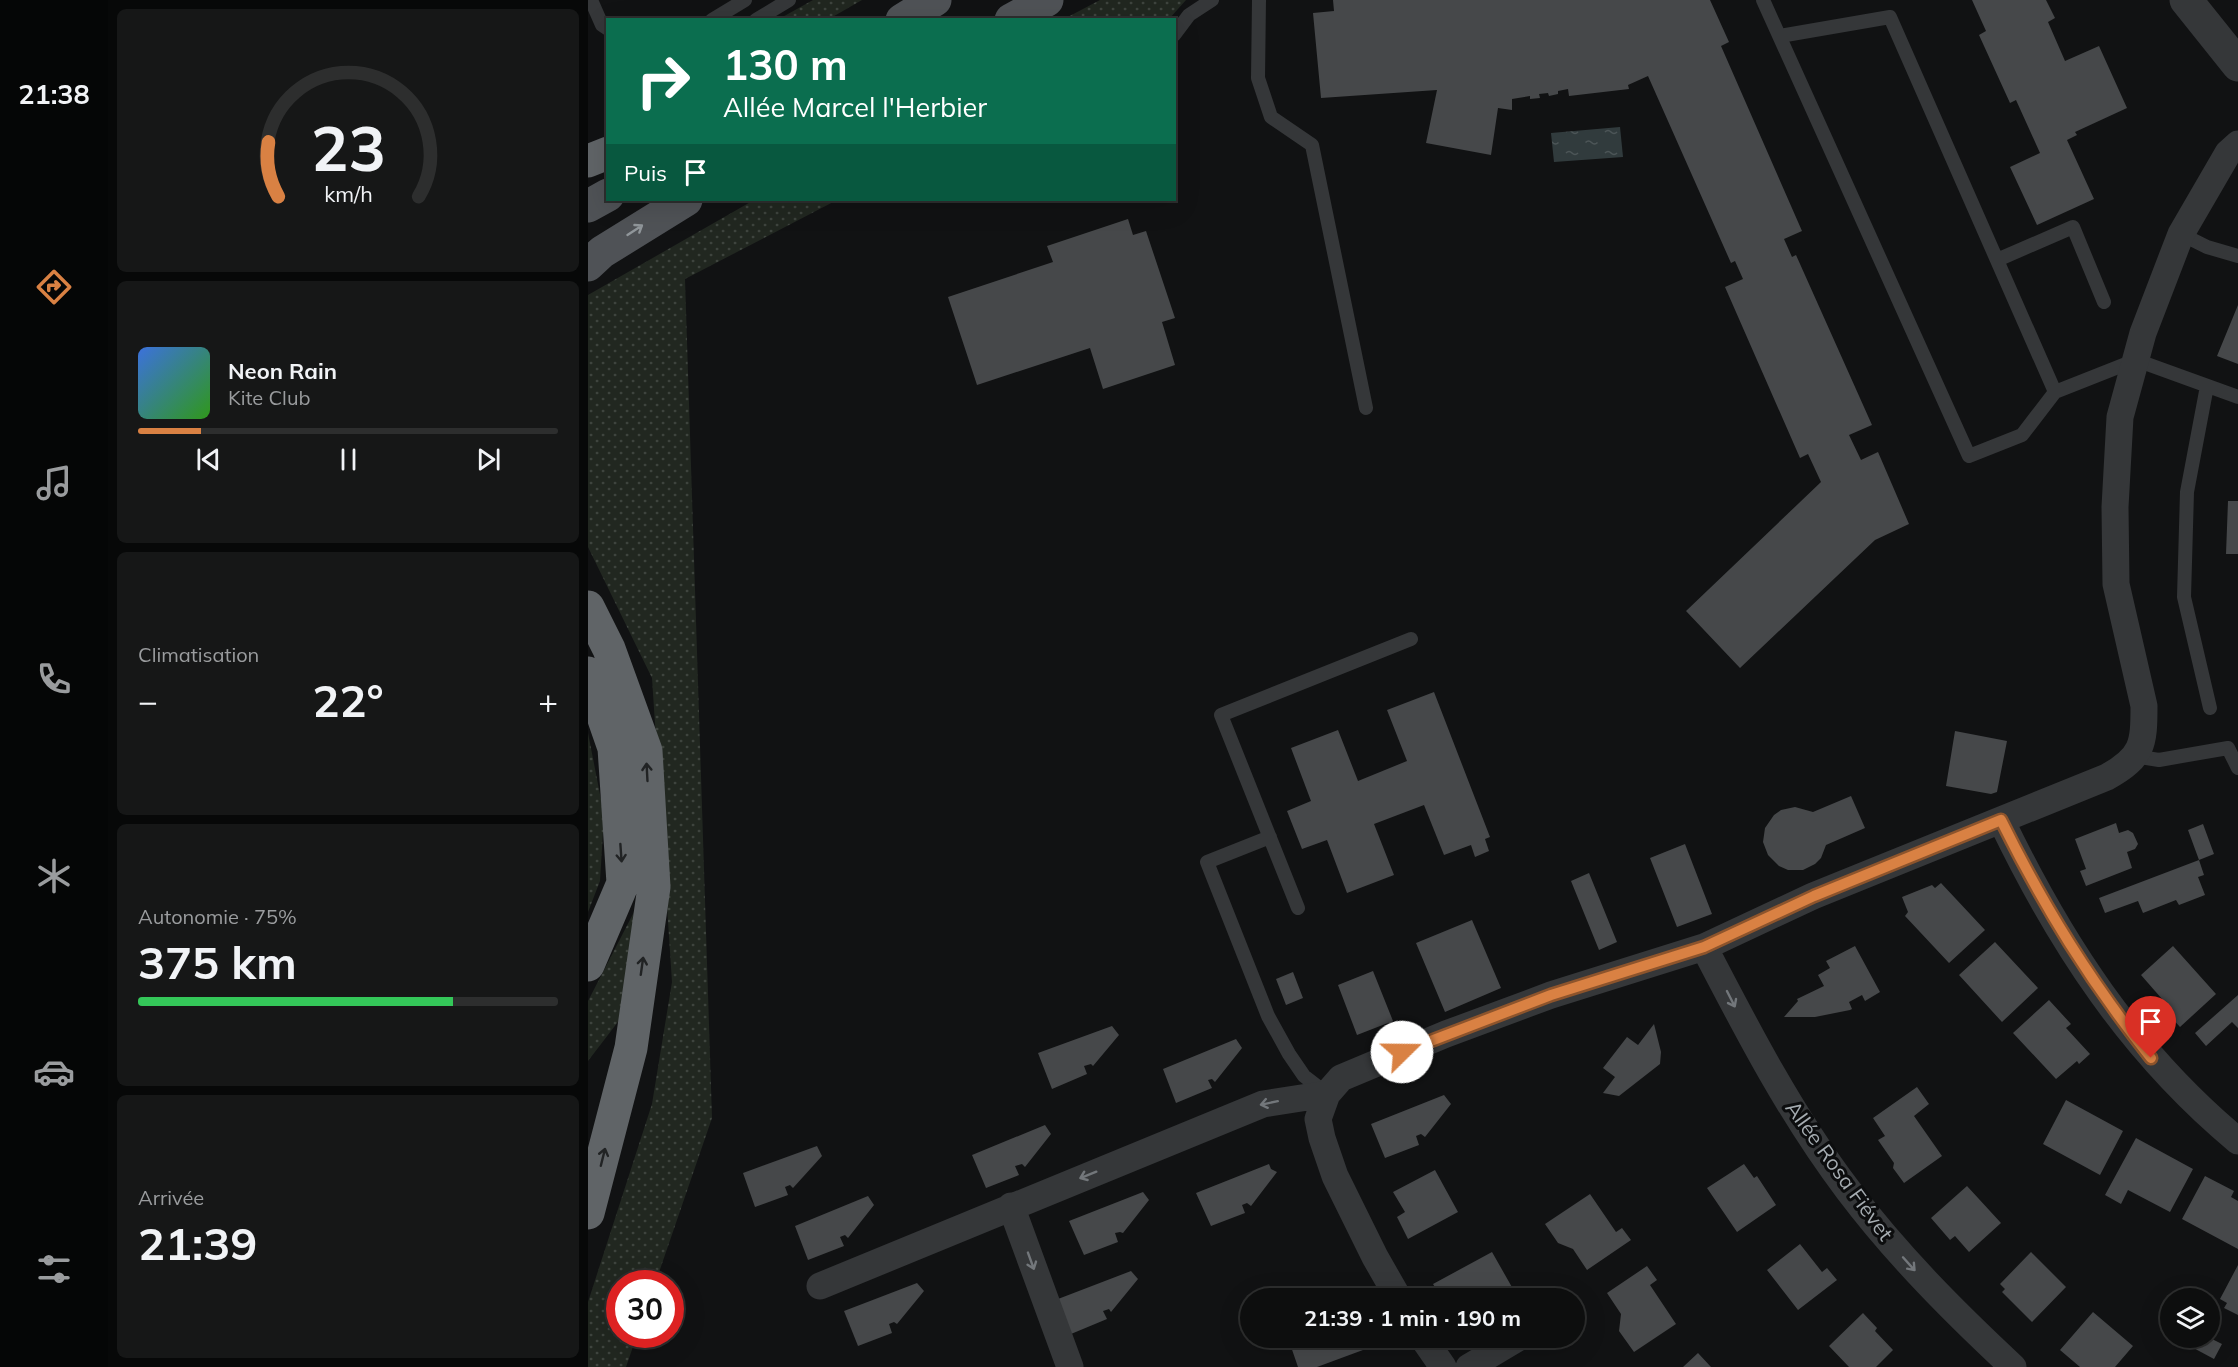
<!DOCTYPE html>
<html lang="fr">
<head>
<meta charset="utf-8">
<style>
	body { margin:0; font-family:Mulish,sans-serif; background:#161717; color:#f1f3f6; height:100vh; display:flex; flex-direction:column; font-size:22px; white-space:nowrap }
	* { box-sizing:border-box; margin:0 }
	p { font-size:20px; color:#9a9c9e }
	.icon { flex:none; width:33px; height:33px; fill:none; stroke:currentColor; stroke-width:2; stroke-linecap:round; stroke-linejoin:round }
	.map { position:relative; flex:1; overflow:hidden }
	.drawer { display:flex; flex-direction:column; gap:9px; padding:9px; background:#070808; width:480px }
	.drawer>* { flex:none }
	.banner { position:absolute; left:18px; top:18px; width:570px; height:183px; border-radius:0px; box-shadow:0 6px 24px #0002,0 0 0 2px #2d2e2e; background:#0b6e4f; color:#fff; overflow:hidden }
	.buttons { position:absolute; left:1572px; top:1288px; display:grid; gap:12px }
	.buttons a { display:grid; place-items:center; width:60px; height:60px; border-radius:50%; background:#0d0e0e; box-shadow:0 6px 24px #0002,0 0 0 2px #2d2e2e; font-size:30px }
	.speed { position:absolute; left:18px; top:1270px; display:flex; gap:12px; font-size:30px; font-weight:700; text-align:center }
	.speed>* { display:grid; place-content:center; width:78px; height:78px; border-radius:50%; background:#0d0e0e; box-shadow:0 6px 24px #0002,0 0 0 2px #2d2e2e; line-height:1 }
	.speed .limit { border:9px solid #d22; background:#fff; color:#111 }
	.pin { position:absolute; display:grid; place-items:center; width:51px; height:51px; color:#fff; margin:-62px -26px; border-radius:50% 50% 50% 0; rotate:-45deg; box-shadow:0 0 6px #0007 }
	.pin .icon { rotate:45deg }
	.me { position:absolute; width:66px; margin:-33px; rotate:68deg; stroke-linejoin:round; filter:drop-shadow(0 0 4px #0008) }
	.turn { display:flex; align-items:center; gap:21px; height:126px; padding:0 18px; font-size:27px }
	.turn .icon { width:78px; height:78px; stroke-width:2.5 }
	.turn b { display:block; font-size:42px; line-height:51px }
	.then { display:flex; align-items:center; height:57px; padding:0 18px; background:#0003; gap:12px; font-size:22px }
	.big { font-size:45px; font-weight:700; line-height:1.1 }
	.drawer .tile { flex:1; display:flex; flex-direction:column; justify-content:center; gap:9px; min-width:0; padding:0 21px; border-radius:9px; background:#161717 }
	.drawer .dial { align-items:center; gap:0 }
	.dial svg { height:156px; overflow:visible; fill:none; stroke:#2d2e2e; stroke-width:7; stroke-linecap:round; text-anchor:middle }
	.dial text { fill:#f1f3f6; stroke:none }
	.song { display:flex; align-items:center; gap:18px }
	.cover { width:72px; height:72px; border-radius:9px; background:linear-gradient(135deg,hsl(220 70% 55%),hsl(110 70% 35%)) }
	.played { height:6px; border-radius:3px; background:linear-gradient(90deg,#d98143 15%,#2d2e2e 15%) }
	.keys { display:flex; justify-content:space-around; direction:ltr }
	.heat { display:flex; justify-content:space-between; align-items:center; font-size:33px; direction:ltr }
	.charge { height:9px; border-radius:4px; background:linear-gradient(90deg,#34c759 75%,#2d2e2e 0) }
	.trip { position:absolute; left:652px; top:1288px; width:345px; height:60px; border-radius:30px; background:#0d0e0e; box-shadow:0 6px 24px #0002,0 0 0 2px #2d2e2e; font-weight:700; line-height:60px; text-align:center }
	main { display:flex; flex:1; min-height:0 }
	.menu { display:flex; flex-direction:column; width:108px; justify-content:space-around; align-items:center; background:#050606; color:#9a9c9e }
	.menu .icon { width:42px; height:42px }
	.menu .on { color:#d98143 }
	.menu b { font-size:27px; color:#f1f3f6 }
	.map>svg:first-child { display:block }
</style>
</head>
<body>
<main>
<nav class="menu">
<b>21:38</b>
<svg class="icon on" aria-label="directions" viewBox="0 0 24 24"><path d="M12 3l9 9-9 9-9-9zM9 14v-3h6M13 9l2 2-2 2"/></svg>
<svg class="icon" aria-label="music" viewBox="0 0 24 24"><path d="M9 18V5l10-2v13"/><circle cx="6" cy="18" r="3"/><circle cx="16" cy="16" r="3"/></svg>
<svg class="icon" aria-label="phone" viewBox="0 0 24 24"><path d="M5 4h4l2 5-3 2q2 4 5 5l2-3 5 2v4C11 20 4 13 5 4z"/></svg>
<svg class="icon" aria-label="climate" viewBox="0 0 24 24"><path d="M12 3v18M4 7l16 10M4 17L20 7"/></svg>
<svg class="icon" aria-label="car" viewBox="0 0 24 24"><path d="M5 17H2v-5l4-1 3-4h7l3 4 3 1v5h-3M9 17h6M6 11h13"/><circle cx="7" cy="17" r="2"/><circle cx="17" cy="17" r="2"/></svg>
<svg class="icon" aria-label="filters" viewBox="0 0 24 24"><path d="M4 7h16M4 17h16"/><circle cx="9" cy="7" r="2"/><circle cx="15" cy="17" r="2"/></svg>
</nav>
<section class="drawer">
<div class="tile dial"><svg viewBox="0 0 100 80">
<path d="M14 69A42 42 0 1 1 86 69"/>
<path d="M14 69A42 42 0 0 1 9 41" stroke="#d98143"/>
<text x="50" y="56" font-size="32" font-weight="700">23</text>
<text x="50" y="72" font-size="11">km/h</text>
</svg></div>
<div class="tile">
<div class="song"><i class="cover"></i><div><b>Neon Rain</b><p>Kite Club</p></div></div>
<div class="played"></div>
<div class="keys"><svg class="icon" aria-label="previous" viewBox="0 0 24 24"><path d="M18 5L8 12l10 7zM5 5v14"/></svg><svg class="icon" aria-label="pause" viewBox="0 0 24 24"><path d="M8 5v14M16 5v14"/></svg><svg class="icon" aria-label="next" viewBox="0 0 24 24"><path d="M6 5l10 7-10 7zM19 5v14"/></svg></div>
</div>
<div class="tile"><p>Climatisation</p>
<div class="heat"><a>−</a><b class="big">22°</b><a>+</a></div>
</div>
<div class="tile"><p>Autonomie · 75%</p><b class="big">375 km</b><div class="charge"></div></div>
<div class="tile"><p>Arrivée</p><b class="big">21:39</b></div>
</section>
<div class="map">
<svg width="1650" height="1367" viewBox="0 0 1650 1367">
	<defs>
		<pattern id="grass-dots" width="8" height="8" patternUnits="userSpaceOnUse" patternTransform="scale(1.5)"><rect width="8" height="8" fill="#212720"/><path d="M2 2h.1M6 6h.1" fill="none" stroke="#3e443e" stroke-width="1.8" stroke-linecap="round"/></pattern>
		<pattern id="water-ripples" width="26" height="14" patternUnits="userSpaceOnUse" patternTransform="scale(1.5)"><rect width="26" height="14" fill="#313b3d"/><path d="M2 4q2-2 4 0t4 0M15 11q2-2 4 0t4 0" fill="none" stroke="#4c5557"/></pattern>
	</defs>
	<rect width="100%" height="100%" fill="#111213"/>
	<path fill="url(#grass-dots)" d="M225 0H274L241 19H191Z
		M512 0H598L581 19H476Z
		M166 200H249L97 279 124 1118 67 1284H32V1335H49L38 1367H0V1302L64 1104 84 982 64 678 0 547V295Z
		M0 733 16 815 12 881 0 912Z
		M46 912 36 1014 0 1061V1001Z"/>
	<path fill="url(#water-ripples)" d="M1032 127 1035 157 966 162 963 133Z"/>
	<path fill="#46484a" d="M745 0H1122L1141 42 1133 46 1214 231 1196 239 1204 257 1208 255 1284 425 1261 435 1273 460 1290 452 1321 524 1287 540 1152 668 1098 611 1233 482 1220 454 1212 458 1137 287 1155 279 1147 261 1143 263 1060 76 1040 85 1041 89 981 96 980 89 970 91V94L961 96 960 93 951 94 952 98 942 99V96L924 99V110L910 108 903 155 838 143 849 90 733 98 725 13 746 11Z
		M1384 0H1458L1467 18 1460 22 1477 61 1511 46 1539 108 1487 132 1489 135 1479 140 1506 199 1449 225 1422 167 1452 153 1428 100 1422 103 1391 35 1398 31Z
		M540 219 545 235 558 231 587 318 574 322 587 365 515 389 502 348 389 385 360 297 465 262 459 246Z
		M1650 305V364L1629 356Z
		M1640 501H1650V554H1638Z
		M846 692 902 837 897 839 901 851 887 857 883 845 856 855 836 805 786 824 806 875 759 893 739 840 714 849 699 811 723 801 703 748 750 730 770 781 819 761 799 710Z
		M1367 731 1419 741 1409 792 1403 794 1358 786Z
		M1263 796 1277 828 1238 845 1233 858 1227 864 1215 870H1200L1191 866 1180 855 1175 842 1177 828 1186 815 1193 810 1207 807 1225 812Z
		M1528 823 1531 833 1540 830 1545 833 1550 844 1547 849 1539 852 1544 868 1498 886 1492 871 1498 869 1487 839Z
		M1615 824 1626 854 1611 860 1616 875 1610 877 1617 895 1591 905 1588 900 1555 913 1550 901 1517 913 1511 898 1611 860 1600 830Z
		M1097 844 1124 914 1089 927 1062 858Z
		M1001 873 1029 942 1011 950 983 881Z
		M1353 883 1397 930 1361 963 1317 916 1320 912 1314 897 1344 885 1347 888Z
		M884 920 913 988 857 1012 828 943Z
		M1407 942 1450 988 1414 1022 1371 975Z
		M1267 946 1292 992 1277 1001 1274 995 1261 1002 1264 1009 1262 1010 1227 1017H1196L1210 1001 1209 999 1236 986 1230 975 1242 968 1238 961Z
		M1585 946 1628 994 1592 1027 1570 1003 1574 999 1553 975Z
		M785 971 805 1021 769 1035 750 985Z
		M705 972 715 998 698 1005 688 979Z
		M1650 995V1028L1644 1022 1618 1046 1607 1033Z
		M1461 1000 1483 1024 1478 1028 1502 1054 1491 1064 1489 1061 1468 1079 1425 1033Z
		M1066 1024 1073 1052 1072 1064 1031 1096 1015 1093 1027 1077 1015 1068 1039 1037 1050 1045Z
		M524 1026 531 1035 505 1066 503 1064 496 1066 499 1074 464 1089 450 1053Z
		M648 1039 654 1048 627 1082 624 1079 620 1080 624 1088 588 1103 575 1069Z
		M1329 1087 1341 1104 1326 1116 1354 1156 1316 1183 1305 1168 1306 1163 1290 1140 1297 1136 1285 1118Z
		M856 1095 863 1104 837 1137 833 1134 828 1136 831 1145 797 1158 783 1124Z
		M1478 1100 1535 1131 1512 1175 1455 1144Z
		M457 1125 463 1134 437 1167 434 1164 427 1166 431 1175 398 1188 384 1155Z
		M1548 1138 1605 1169 1582 1212 1540 1190 1533 1204 1517 1195Z
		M229 1146 234 1156 205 1188 202 1185 197 1187 200 1195 167 1207 155 1173Z
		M681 1164 683 1169 689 1172 663 1206 659 1203 654 1205 657 1213 623 1226 608 1193Z
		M1156 1164 1166 1178 1169 1176 1188 1205 1149 1232 1119 1188Z
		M847 1170 870 1212 820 1239 809 1217 817 1212 805 1192Z
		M1617 1176 1646 1191 1643 1197 1650 1201V1249L1594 1219Z
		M1379 1186 1413 1223 1381 1252 1367 1236 1362 1240 1343 1218Z
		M555 1192 561 1200 535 1233 532 1232 527 1233 530 1242 496 1255 481 1221Z
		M1002 1194 1028 1232 1034 1228 1043 1240 999 1270 985 1249 970 1243 957 1224Z
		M280 1196 286 1205 260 1238 257 1235 252 1237 256 1246 220 1260 207 1226Z
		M1212 1244 1234 1272 1239 1268 1249 1280 1210 1310 1179 1270Z
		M904 1252 929 1296 924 1299H879L878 1297 874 1299H854L845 1284Z
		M1443 1252 1478 1287 1444 1322 1414 1292 1417 1289 1412 1284Z
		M1650 1265V1315L1636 1308 1639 1303 1632 1299Z
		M1059 1266 1069 1280 1062 1285 1088 1324 1046 1352 1031 1331 1033 1314 1019 1293Z
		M543 1271 550 1279 523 1312 521 1309 515 1311 519 1319 483 1334 470 1299Z
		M329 1283 336 1291 309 1324 306 1322 301 1324 304 1333 270 1346 256 1311Z
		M1505 1312 1545 1346 1527 1367H1492L1472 1350Z
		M1275 1313 1289 1328 1287 1331 1305 1350 1288 1367H1261L1241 1346Z
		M700 1338H771L775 1350 729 1367H710Z
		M1602 1338H1622L1634 1344 1626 1359 1598 1344Z
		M1110 1353 1123 1367H1095Z"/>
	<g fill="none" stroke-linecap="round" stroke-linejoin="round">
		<path stroke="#353739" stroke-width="14" d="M3 0 14 25 20 29
			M671 0 670 78 683 117 724 145 778 408
			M1175 0 1381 456 1434 435 1467 392 1548 360 1650 397
			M124 20 157 0
			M168 20 201 0
			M586 35 601 15 624 0
			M1192 36 1302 17 1467 392
			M1593 234 1619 247 1650 256
			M1409 260 1485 227 1516 302
			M1619 386 1599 492 1596 597 1622 708
			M1546 756 1571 760 1640 748 1650 768
			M682 837 619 862 680 1016 701 1054 716 1076 738 1093
			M710 908 633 715 823 639"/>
		<path stroke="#353739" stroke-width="27" d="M1413 820C1472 943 1543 1052 1650 1141
			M1116 947C1159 1030 1203 1115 1260 1190 1309 1255 1366 1312 1425 1367
			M739 1094 730 1119 734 1138 747 1176 787 1257 811 1299
			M423 1206 482 1367
			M232 1286 675 1104 739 1094 753 1078 858 1034 963 995 1116 947 1225 896 1519 777C1555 757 1556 744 1556 706L1528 584 1527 507 1532 417 1555 333 1593 234 1640 153 1650 144
			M835 1338 855 1367
			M881 1367 930 1338"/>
		<path stroke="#353739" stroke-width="33" d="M1598 0 1650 65"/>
		<path stroke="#4f5256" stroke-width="33" d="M314 20 347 0
			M423 20 459 0
			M0 206 20 195
			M0 265 14 252 98 200"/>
		<path stroke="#606467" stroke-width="33" d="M0 161 20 153
			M0 607 21 649 58 751 66 887 43 1048 0 1213
			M0 673 26 748 35 883 0 965"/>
	</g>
	<defs><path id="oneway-shaft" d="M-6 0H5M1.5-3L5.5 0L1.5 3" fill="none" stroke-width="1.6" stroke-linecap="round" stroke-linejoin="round" transform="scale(1.5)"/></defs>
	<use stroke="#90969a" href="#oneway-shaft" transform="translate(47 230) rotate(-33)"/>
	<g stroke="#212324">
		<use href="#oneway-shaft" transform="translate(59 772) rotate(-93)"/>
		<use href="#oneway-shaft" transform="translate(33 853) rotate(86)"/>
		<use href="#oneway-shaft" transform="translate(54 966) rotate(-82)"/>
		<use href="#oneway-shaft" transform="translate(15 1157) rotate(-76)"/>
	</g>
	<g stroke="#73777b">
		<use href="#oneway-shaft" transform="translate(1143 999) rotate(63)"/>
		<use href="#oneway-shaft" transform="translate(681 1103) rotate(168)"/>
		<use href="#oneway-shaft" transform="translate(500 1175) rotate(158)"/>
		<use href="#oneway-shaft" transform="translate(443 1261) rotate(70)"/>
		<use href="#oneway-shaft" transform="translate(1321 1264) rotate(48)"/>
	</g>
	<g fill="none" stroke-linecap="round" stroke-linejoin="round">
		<defs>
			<path id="route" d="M814 1052 963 995 1116 947 1226 896 1413 820C1456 907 1502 981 1563 1058"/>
		</defs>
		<use href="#route" stroke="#8d542c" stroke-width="15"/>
		<use href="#route" stroke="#d98143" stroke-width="10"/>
	</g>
	<g text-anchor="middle" stroke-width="6" stroke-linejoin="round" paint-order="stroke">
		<g font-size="21" fill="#a5acb1" stroke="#0c0d0e">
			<text transform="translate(1251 1171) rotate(54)" y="7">Allée Rosa Fiévet</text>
		</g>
	</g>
</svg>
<div class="buttons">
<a><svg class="icon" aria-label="layers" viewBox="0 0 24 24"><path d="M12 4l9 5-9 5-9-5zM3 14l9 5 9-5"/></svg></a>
</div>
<div class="speed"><div class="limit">30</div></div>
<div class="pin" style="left:1563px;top:1058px;background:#d93025"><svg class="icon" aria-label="arrive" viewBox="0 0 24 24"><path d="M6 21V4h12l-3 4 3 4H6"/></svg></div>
<svg class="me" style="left:814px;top:1052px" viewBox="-20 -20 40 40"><circle r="19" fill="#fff"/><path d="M0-13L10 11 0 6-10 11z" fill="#d98143"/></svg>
<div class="trip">21:39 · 1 min · 190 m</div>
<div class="banner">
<div class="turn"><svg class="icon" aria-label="right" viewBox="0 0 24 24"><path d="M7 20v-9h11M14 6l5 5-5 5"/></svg><div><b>130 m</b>Allée Marcel l'Herbier</div></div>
<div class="then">Puis<svg class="icon" aria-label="arrive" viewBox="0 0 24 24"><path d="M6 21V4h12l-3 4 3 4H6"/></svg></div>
</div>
</div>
</main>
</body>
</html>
